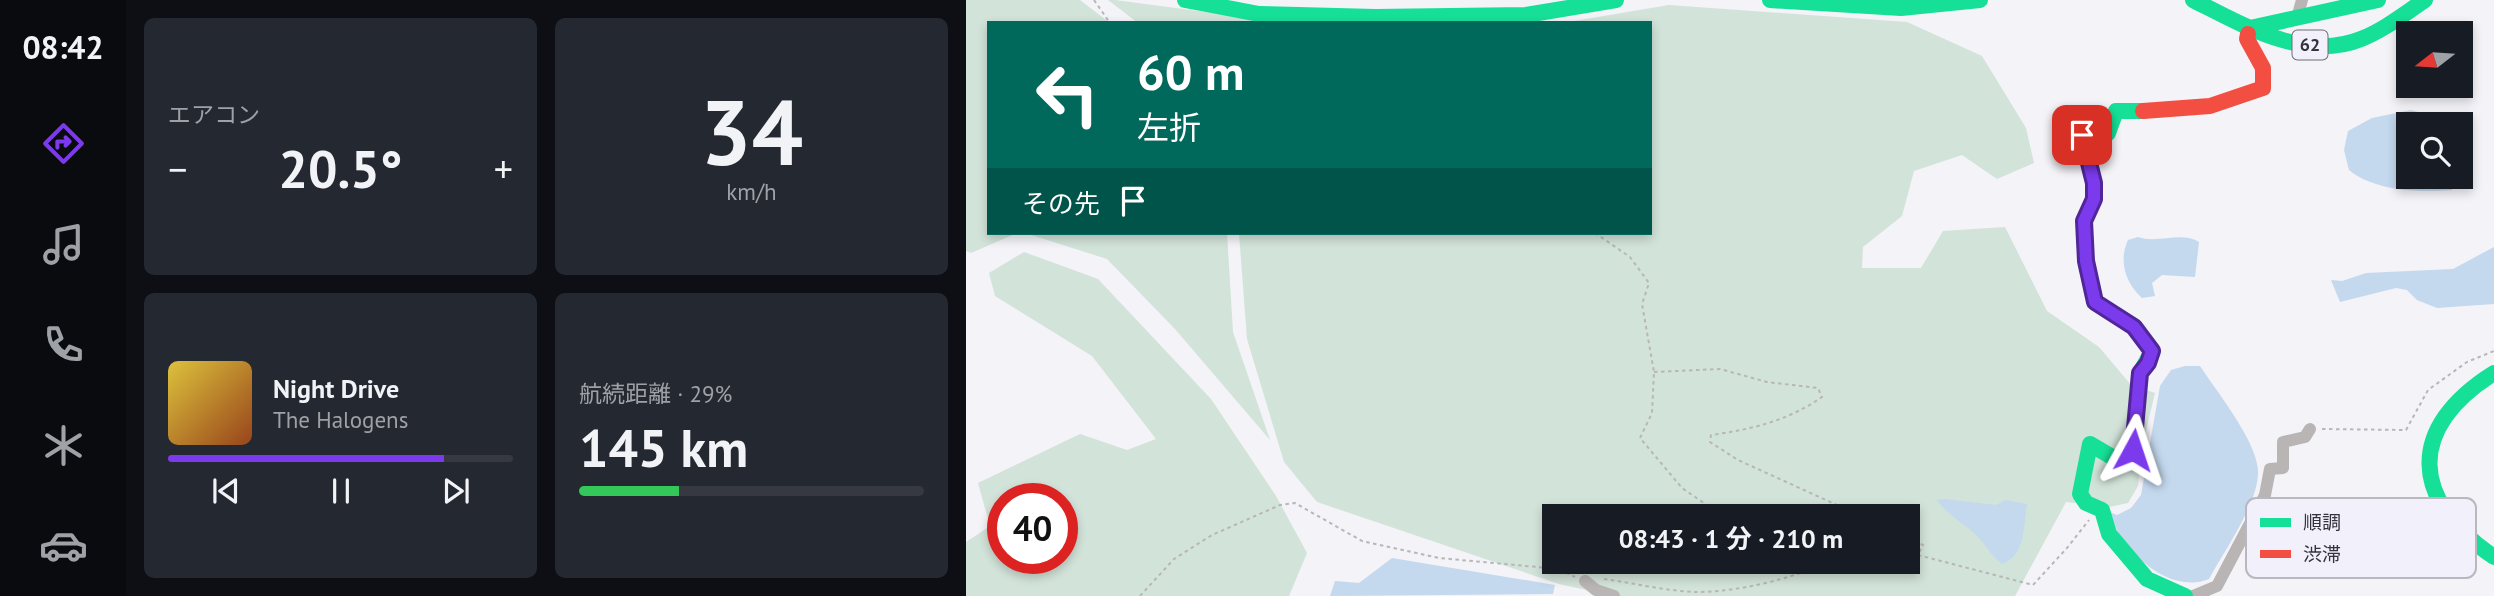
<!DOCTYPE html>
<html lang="ja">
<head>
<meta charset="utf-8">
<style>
	body { margin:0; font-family:"PT Sans","Noto Sans JP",sans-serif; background:#242831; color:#f1f3f6; height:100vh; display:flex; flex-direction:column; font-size:26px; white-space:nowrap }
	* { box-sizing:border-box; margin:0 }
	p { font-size:23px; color:#9ea1a6 }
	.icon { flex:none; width:38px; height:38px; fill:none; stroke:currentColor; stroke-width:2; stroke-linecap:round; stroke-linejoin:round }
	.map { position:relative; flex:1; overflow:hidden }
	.side { display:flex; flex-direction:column; gap:18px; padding:18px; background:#0d0f14; width:840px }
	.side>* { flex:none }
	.hud { position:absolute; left:21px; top:21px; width:665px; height:214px; border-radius:0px; box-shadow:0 4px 10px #0003; background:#00695c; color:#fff; overflow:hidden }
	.needle { width:46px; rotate:253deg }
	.fabs { position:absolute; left:1430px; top:21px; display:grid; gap:14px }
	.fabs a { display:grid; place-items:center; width:77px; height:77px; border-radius:0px; background:#171b24; box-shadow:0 4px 10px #0003; font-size:35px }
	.speed { position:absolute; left:21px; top:483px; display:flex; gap:14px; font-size:35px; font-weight:700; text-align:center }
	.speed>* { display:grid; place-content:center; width:91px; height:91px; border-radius:50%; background:#171b24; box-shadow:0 4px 10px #0003; line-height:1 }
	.speed .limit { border:10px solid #d22; background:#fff; color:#111 }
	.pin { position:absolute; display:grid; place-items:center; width:60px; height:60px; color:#fff; margin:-30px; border-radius:14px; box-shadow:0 4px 10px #0006 }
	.me { position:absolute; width:77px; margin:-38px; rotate:5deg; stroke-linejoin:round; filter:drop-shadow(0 0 5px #0008) }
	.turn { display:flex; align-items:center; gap:24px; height:147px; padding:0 35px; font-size:32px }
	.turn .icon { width:91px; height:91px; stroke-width:2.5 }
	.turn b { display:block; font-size:49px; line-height:60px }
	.then { display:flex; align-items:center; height:66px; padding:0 35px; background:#0003; gap:14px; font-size:26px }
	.big { font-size:52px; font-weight:700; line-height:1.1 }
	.side .widget { flex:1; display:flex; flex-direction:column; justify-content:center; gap:10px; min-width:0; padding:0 24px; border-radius:10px; background:#242831 }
	.side .dial { align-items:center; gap:0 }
	.dial b { font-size:91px; line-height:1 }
	.song { display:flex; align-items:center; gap:21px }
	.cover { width:84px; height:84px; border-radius:10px; background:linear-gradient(135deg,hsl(50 70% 55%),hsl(20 70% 35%)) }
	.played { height:7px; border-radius:4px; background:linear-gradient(90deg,#7c3aed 80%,#363941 80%) }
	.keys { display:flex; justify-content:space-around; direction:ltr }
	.heat { display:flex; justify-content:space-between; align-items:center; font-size:38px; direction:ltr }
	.charge { height:10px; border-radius:5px; background:linear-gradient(90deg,#34c759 29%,#363941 0) }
	.side .tiles { flex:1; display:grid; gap:18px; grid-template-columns:repeat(2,1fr) }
	.trip { position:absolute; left:576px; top:504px; width:378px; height:70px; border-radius:0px; background:#171b24; box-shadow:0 4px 10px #0003; font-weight:700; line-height:70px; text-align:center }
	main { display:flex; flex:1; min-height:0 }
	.dock { display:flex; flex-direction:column; width:126px; justify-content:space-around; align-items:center; background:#090b0e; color:#9ea1a6 }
	.dock .icon { width:49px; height:49px }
	.dock .current { color:#7c3aed }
	.dock b { font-size:32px; color:#f1f3f6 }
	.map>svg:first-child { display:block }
</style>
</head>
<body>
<main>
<nav class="dock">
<b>08:42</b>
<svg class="icon current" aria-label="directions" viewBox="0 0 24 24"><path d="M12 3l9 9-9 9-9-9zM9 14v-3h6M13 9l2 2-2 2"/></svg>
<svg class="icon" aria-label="music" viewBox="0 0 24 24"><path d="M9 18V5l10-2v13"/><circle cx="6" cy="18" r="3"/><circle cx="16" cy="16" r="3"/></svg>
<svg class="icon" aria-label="phone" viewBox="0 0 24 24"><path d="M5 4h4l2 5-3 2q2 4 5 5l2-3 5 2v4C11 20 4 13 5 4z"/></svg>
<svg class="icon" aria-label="climate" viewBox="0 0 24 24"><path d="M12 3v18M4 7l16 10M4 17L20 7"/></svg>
<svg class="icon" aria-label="car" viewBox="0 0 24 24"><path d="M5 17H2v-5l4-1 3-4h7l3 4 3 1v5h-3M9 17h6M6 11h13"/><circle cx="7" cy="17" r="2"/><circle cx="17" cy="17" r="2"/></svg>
</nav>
<section class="side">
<div class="tiles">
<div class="widget"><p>エアコン</p>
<div class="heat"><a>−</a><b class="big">20.5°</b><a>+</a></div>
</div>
<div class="widget dial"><b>34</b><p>km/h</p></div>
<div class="widget">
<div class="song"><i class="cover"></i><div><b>Night Drive</b><p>The Halogens</p></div></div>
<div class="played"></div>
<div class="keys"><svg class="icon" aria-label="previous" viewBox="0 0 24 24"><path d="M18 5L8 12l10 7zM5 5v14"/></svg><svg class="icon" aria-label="pause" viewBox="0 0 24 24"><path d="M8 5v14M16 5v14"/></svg><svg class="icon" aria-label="next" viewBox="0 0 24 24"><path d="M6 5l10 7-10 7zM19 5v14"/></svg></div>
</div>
<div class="widget"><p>航続距離 · 29%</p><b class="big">145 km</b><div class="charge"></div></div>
</div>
</section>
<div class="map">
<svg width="1528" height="596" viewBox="0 0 1528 596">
	<rect width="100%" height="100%" fill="#f3f3f8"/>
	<path fill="#d2e3d9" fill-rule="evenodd" d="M0 0H114L144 23H23V233H51L5 253 0 251Z
		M142 0H149L322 23H172Z
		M703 5 941 22 1016 56 1060 128 1068 163 1031 179 996 155 948 171 936 216 897 247 896 268H955L977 231 1039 227 1081 311 1133 347 1165 385 1189 393 1177 443 1172 486 1162 503 1143 507 1100 502 1049 596H648L593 584 351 502 318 462 281 339 273 233H684V23H596ZM588 516H942V562H588Z
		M59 233H261L267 332 304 440 209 329 141 259Z
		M58 252 132 279 245 399 310 496 341 553 323 596H0V542L24 526 12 483 114 434 161 450 190 439 126 356 29 296 23 273ZM37 499H96V558H37Z"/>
	<path fill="#c4d8ee" d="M1445 110 1463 115 1474 124H1442V177H1488L1486 190C1455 193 1408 191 1383 170L1378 150 1382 131 1406 118Z
		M1172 237C1191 244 1216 231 1233 242L1229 277 1196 275 1186 283 1189 296 1176 298C1160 284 1152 261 1162 240Z
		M1528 247V304L1471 308 1451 300 1441 290 1430 288 1374 302 1365 280 1376 281 1400 273 1487 269Z
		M1219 366H1234C1251 392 1290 440 1292 470 1294 501 1258 551 1243 579 1202 596 1153 548 1143 512L1151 515 1165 508 1175 495 1194 386 1205 370Z
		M978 499 1030 505 1039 500 1061 504C1057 527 1060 555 1036 564 1026 556 1021 547 1013 538 1000 524 981 515 971 500Z
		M426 558 589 585 587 594 364 596 369 581 393 583Z"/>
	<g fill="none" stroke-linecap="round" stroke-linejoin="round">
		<path stroke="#b8b6b7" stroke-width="2" stroke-dasharray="3.5 3.5" stroke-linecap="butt" d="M128 0 144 23
			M629 233 664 257 683 283 676 304 688 372 686 413 674 438 716 488 757 516
			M688 372 754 369 801 382 852 388 856 397C821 421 787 429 745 435L744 442 772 460 895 516
			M1356 429 1440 430 1462 390 1501 362 1528 351
			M942 538 957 545 952 555 942 553
			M952 555 1067 585 1101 548 1123 520
			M638 579C667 583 700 591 730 592 773 592 824 579 863 562
			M174 596 208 559 246 535 314 505 329 503 396 541 473 558 593 569 609 577"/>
		<path stroke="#b9b5b5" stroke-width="12" d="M1331 18 1336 0
			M619 581 630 590 648 596
			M1227 596 1251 586 1299 495 1304 469 1317 468V442L1339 437 1344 429"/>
		<path stroke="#16e098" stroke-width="16" d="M219 0 293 14 409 17 560 15 650 0
			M804 0 935 8 1014 0
			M1227 0C1277 25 1338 62 1395 39 1418 30 1438 14 1459 0
			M1282 34 1284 28 1412 0
			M1177 111H1150L1142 133 1116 135 1128 183V199L1118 221 1120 261 1129 302 1168 326 1186 351 1174 373 1167 450 1160 459 1146 457 1124 444 1114 494 1120 503 1136 510 1143 534 1181 579 1219 596
			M1528 373C1440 428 1444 500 1528 557"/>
		<path stroke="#f24e42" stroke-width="16" d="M1177 111 1244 106 1297 88V68L1281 39 1282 34"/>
	</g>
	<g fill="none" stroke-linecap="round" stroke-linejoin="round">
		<defs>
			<path id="route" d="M1116 135 1128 183V199L1118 221 1120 261 1129 302 1168 327 1186 351 1182 363 1174 373 1167 450"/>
		</defs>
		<use href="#route" stroke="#51269a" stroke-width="18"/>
		<use href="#route" stroke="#7c3aed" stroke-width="12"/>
	</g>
	<g text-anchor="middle" stroke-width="7" stroke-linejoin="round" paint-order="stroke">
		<rect fill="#f1f0fb" stroke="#6d6c77" stroke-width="2" x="1326.5" y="30.5" width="35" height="29" rx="5"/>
		<g font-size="18" font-weight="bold" fill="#35333e">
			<text x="1344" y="51">62</text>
		</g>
	</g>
	<rect x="1280" y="498" width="230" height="80" rx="10" fill="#f1f0fb" stroke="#b9b7c2" stroke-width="2"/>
	<rect x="1294" y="518" width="31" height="9" fill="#16e098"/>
	<rect x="1294" y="550" width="31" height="8" fill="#f24e42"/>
	<g font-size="19" fill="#35333e">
		<text x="1337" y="529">順調</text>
		<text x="1337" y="561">渋滞</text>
	</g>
</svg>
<div class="fabs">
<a><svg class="needle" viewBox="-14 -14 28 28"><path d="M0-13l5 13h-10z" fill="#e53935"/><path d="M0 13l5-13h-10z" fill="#9ea1a6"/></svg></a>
<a><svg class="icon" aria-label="search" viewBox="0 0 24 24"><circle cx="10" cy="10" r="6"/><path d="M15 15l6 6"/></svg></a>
</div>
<div class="speed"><div class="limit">40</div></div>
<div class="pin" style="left:1116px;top:135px;background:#d93025"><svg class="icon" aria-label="arrive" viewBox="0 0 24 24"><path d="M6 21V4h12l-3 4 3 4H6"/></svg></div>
<svg class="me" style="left:1167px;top:450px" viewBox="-20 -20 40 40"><path d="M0-17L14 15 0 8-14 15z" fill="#7c3aed" stroke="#fff" stroke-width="4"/></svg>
<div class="trip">08:43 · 1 分 · 210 m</div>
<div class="hud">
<div class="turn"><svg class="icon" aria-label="left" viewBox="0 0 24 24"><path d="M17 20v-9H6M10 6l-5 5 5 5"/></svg><div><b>60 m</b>左折</div></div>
<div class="then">その先<svg class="icon" aria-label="arrive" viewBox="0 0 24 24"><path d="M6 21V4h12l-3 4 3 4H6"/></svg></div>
</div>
</div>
</main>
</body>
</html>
